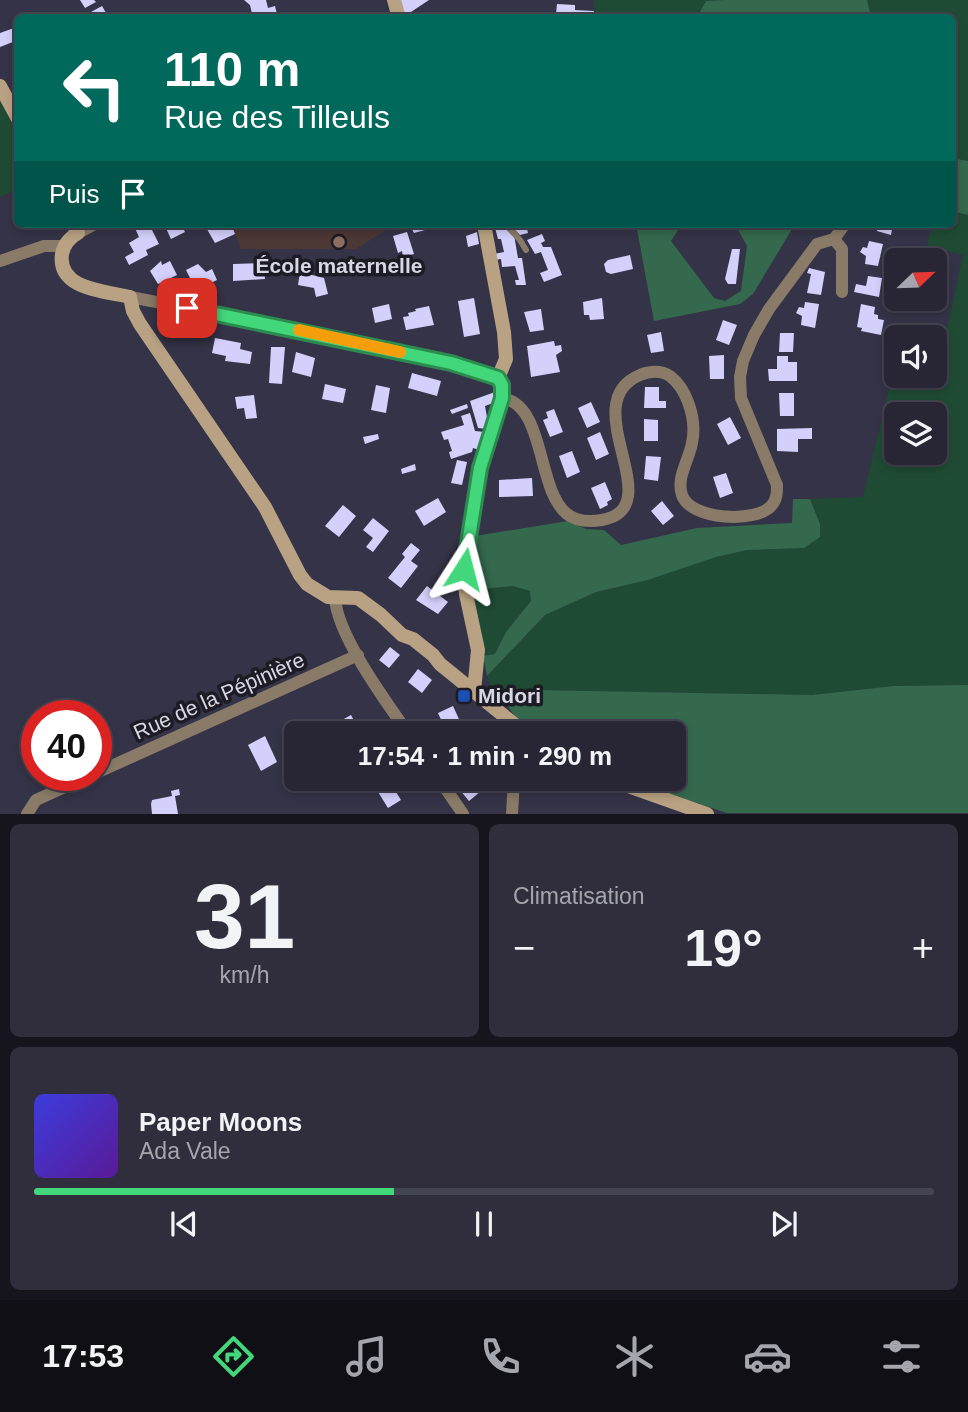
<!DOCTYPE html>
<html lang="fr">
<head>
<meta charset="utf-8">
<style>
	body { margin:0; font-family:Arial,sans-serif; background:#302e3d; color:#f1f3f6; height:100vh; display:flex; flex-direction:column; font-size:26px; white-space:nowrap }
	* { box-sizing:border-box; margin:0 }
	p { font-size:23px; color:#a5a5ad }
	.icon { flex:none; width:38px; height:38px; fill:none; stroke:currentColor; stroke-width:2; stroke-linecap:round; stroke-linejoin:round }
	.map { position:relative; height:814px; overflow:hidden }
	.panel { display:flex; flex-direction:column; gap:10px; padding:10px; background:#16151d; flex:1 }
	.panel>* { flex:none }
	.guide { position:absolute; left:14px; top:14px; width:942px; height:214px; border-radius:10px; box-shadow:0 4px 10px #0003,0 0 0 2px #444350; background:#00695c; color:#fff; overflow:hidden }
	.needle { width:46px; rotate:67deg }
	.controls { position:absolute; left:884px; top:248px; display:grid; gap:14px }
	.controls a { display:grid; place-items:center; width:63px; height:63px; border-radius:10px; background:#282635; box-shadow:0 4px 10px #0003,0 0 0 2px #444350; font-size:35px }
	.speed { position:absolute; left:21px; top:700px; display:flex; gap:14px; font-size:35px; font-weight:700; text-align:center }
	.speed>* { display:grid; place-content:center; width:91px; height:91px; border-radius:50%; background:#282635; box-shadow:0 4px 10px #0003,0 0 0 2px #444350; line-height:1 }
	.speed .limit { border:10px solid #d22; background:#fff; color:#111 }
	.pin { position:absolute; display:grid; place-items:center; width:60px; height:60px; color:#fff; margin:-30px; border-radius:14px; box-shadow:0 4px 10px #0006 }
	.me { position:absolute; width:77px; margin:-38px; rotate:9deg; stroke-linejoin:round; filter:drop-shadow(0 0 5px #0008) }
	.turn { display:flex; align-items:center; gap:24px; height:147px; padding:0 35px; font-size:32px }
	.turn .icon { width:91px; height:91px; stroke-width:2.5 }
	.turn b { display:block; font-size:49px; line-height:60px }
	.then { display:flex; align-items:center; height:66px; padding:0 35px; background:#0003; gap:14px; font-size:26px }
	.big { font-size:52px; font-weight:700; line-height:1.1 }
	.panel .widget { flex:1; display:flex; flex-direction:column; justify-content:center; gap:10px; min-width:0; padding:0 24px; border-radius:10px; background:#302e3d }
	.panel .dial { align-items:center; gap:0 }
	.dial b { font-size:91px; line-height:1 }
	.song { display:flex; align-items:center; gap:21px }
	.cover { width:84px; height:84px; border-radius:10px; background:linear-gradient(135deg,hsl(240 70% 55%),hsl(270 70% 35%)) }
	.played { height:7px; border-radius:4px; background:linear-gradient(90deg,#43d77b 40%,#444350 40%) }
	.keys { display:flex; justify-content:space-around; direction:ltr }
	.heat { display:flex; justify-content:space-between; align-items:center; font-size:38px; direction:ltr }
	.panel .tiles { flex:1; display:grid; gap:10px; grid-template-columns:1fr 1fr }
	.widget:last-child { grid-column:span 2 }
	.trip { position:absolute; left:284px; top:721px; width:402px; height:70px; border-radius:10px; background:#282635; box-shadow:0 4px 10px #0003,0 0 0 2px #444350; font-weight:700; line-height:70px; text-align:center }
	.menu { display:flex; height:112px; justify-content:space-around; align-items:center; background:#100f15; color:#a5a5ad }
	.menu .icon { width:49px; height:49px }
	.menu .on { color:#43d77b }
	.menu b { font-size:32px; color:#f1f3f6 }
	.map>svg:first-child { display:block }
</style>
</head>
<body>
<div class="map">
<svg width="968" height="814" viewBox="0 0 968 814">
	<rect width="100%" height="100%" fill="#353347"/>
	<path fill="#4c3835" d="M231 224H416L386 230 356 249H241Z"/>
	<path fill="#1f4b34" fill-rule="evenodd" d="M597 0H727L706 1 697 17 594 18V1Z
		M867 0H968V161L952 158V18L871 17Z
		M0 100 18 135 17 189 0 197Z
		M952 211 968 215V685L894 686 812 695 537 690 507 705 490 684 487 676 545 615 596 592 648 580 715 557 747 550 804 548 820 524 810 499 863 497 896 360V376H934L935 356 941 357 963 255 927 246 932 224H952ZM896 415H934V453H896Z
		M513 586 530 590 531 601 506 632 495 654 483 656 473 590Z"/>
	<path fill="#34694d" d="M727 0H867L871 17H697L706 1Z
		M952 158 968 161V215L952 211Z
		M636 224H682L671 241 714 298 725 301 741 291 747 246 735 224H795L753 294 740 304 654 321Z
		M793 499H810L820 524V537L804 548 747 550 716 557 648 580 596 592 545 615 487 676 483 656 495 654 506 632 531 601 530 591 513 586 473 590 471 578 475 536 568 521 586 529 604 530 621 545 697 528 792 523Z
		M968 685V813H727L624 779H674V733H668L662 722 571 720 568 724 573 733C539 733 527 736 507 705L537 690 812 695 894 686Z"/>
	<path fill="#d3d0fb" d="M80 0H94L96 2 85 8Z
		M244 0H266L268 8 275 6 278 18H253L250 5Z
		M400 0H429L405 16Z
		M557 4 575 5V10L594 11 593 18H551V13L556 14Z
		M102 6 109 18H94L91 12Z
		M14 28 18 40 0 47V33Z
		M133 224H149L159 244 146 250 148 255 129 265 125 257 134 252 129 243 139 237Z
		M164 224H181L185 232 171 239Z
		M204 224H231L235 234 215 243Z
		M416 224H423L425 230 414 233 411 227Z
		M494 224H503L514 235 518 258H522L526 285H516L515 280H519L515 266 502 267 501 259 495 260 494 254 504 252 501 239H498Z
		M526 224 528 233 520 235 512 227Z
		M878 224H893L891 235 877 231Z
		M407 232 414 254 403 257 402 251 398 253 393 236Z
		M477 232 479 244 468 247 466 236Z
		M542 234 545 241 541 243 543 247H551L562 275 544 282 540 273 548 270 541 252 535 254 527 240Z
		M869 241 883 244 878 266 865 264 866 256 860 252 863 247 867 248Z
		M732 249H740L736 284H728L725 279Z
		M630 255 633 269 611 274 606 272 604 264 608 260Z
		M161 261 162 265 170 261 177 275 158 284 150 271Z
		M375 262 376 275 341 276V263Z
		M264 263 265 279 233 281V264Z
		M198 264 206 272 212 269 217 280 196 290 186 270Z
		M809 268 825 272 821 295 807 293 811 274 807 273Z
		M300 272 324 278 328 294 316 297 314 288 298 285Z
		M868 276 882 278 879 297 854 292 856 284 866 286Z
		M474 298 480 334 464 337 458 301Z
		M602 298 604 319 590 320 589 315H584L583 302Z
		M805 302 819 304 815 328 801 325 802 316 796 313 799 307 804 308Z
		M389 304 392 319 375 323 372 308Z
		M861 304 875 307 874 314 878 315V319L884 320 881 335 861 331 862 328 857 327Z
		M429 306 434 325 406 330 403 317 409 316 408 313 416 311 415 309Z
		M541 309 544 330 530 332 524 312Z
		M723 320 737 325 729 345 716 340Z
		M661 332 664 351 651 353 647 335Z
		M780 333H794L793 352H779Z
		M215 338 241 343 240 349 252 352 250 364 225 361 226 356 212 353Z
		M554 341 555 346 561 345 562 351 556 355 560 372 531 377 527 346Z
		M271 347H285L282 384 269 383Z
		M296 352 315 358 311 377 292 372Z
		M724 355V379H710L709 356Z
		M777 356H788V362H797V381H769L768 369H777Z
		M412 373 441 381 437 396 408 388Z
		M325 384 346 389 343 403 322 399Z
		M376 385 390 388 386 413 371 410Z
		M645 387H659V401H666V408H644Z
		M495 392 493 403 485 406 488 423 486 429 478 428 470 401Z
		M779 393H794V416H780Z
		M254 395 257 418 246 419 244 408 237 409 235 397Z
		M591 402 600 422 587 428 578 408Z
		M467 404 468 408 452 414 450 410Z
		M554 409 563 432 550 437 543 420 548 418 546 412Z
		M470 413 475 431 485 432 479 450 473 448 472 452 451 459 449 452 452 451 448 439 444 440 441 432 464 425 461 416Z
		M730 417 741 438 728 445 717 424Z
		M644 419 658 420V441H644Z
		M812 428V439H798V452L777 451V429Z
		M600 432 609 454 596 460 587 438Z
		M378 434 379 439 365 444 363 437Z
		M572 451 580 472 567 478 559 456Z
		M646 456 661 457 658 481 644 479Z
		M457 460 467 462 462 485 451 483Z
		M415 464 416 470 402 474 401 469Z
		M726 473 733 493 720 498 713 477Z
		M532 478 533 496 499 497V480Z
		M605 482 612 499 607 502 608 505 600 509 591 488Z
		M438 498 446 512 424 526 415 511Z
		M662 501 674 516 663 525 651 511Z
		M343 505 356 516 339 537 325 526Z
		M373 518 389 531 373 552 366 547 373 538 363 530Z
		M411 543 420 550 411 561 418 566 401 588 388 578 405 557 402 554Z
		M427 586 448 602 438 614 416 600Z
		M390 647 400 655 389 668 379 660Z
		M418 669 432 680 422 693 408 682Z
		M453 706 463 728 447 733 438 713Z
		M351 715 360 732 335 733 333 725Z
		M265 736 277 762 261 771 248 745Z
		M370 779H388L401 800 388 808Z
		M472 779H481L487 786 469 801 459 789Z
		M179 789 180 795 175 796 178 814H152L151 804 152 800 172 796 171 791Z"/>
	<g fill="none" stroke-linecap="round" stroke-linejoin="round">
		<path stroke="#897b68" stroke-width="6" d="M505 224 520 240 526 250"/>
		<path stroke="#897b68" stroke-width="12" d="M78 233 95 224
			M0 261 44 246H64
			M842 292V249L834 239 845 224
			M130 297 257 321 451 363 498 378
			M502 398C546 405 536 489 567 514 577 522 590 522 602 520 672 507 573 403 640 375 649 371 661 370 670 376 679 383 684 391 688 402 693 415 695 429 692 443 689 460 676 478 682 495 690 520 757 524 772 505 777 499 777 492 777 485L741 398 740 377 743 361 754 335 769 309 817 244 834 239
			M335 598C337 635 386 702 408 733
			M96 773 358 655
			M439 779 463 814
			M27 814 36 800 91 775
			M512 814 514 779"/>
		<path stroke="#b8a283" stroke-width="14" d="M394 0 399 18
			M0 86 18 119
			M73 224 78 233C69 238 64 244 62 254 57 290 106 291 130 297L133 311 140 324 265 507 300 575 307 584 328 597 358 598 381 615 402 635 413 639 433 655 440 664 525 733
			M474 691 478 650 466 594 464 569 480 468 502 398V385L498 378 506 359 504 332 484 224
			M608 779 707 814"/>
	</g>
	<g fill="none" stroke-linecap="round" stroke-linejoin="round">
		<defs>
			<path id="route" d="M187 308 451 363 498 378 502 385V398L480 468 464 569"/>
		</defs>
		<use href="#route" stroke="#2c8c50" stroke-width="18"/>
		<use href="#route" stroke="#43d77b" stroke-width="12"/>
		<path stroke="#f59e0b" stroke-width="12" d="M299 330 400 352"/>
	</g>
	<circle fill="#8d6e63" stroke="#1d1c25" stroke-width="2.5" cx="339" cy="242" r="7"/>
	<rect fill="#1a4fb4" stroke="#1d1c25" stroke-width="2.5" x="457" y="689" width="14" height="14" rx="3.5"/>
	<g text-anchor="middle" stroke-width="7" stroke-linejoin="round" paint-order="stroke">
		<g font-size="21" font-weight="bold" fill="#d7d6e3" stroke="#1d1c25">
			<text x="339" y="273">École maternelle</text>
			<text x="478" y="703" text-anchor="start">Midori</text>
		</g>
		<g font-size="21" fill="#d7d6e3" stroke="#1d1c25">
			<text transform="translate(219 696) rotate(-24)" y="7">Rue de la Pépinière</text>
		</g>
	</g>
</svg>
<div class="controls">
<a><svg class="needle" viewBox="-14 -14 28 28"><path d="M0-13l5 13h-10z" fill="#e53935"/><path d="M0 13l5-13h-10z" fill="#a5a5ad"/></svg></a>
<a><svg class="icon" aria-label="sound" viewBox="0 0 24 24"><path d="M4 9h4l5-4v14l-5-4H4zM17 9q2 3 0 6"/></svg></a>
<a><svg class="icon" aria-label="layers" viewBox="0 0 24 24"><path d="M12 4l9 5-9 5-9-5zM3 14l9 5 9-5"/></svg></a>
</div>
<div class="speed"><div class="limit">40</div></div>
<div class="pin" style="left:187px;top:308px;background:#d93025"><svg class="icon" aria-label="arrive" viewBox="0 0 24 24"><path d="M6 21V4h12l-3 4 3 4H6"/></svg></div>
<svg class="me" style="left:464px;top:569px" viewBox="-20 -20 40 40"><path d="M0-17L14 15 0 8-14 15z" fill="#43d77b" stroke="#fff" stroke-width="4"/></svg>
<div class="trip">17:54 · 1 min · 290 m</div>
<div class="guide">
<div class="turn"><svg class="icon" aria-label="left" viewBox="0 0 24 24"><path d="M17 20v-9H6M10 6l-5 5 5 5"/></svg><div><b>110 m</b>Rue des Tilleuls</div></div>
<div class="then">Puis<svg class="icon" aria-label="arrive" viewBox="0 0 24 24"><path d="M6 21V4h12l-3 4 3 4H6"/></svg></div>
</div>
</div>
<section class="panel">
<div class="tiles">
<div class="widget dial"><b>31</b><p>km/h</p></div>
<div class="widget"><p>Climatisation</p>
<div class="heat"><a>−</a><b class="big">19°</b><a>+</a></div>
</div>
<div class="widget">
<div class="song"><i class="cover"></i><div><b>Paper Moons</b><p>Ada Vale</p></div></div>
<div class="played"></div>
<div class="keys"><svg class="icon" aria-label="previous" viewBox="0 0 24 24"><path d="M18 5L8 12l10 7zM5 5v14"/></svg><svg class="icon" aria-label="pause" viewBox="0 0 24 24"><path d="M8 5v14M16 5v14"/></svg><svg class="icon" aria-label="next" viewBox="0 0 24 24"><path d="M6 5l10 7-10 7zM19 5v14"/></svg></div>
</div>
</div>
</section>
<nav class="menu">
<b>17:53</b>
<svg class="icon on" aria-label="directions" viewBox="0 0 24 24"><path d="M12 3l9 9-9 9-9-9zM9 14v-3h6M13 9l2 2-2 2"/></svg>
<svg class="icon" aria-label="music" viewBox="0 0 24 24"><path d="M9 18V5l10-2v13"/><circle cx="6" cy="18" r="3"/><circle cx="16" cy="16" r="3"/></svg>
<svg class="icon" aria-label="phone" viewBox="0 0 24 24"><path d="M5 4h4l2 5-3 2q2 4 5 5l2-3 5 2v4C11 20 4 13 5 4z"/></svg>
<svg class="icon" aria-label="climate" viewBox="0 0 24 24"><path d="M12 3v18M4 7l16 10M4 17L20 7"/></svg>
<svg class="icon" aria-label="car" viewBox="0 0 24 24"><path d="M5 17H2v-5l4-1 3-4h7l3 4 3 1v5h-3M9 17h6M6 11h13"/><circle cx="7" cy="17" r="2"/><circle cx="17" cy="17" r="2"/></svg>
<svg class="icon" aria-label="filters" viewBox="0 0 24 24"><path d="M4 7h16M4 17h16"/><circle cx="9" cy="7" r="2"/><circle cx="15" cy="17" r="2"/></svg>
</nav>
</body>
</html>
